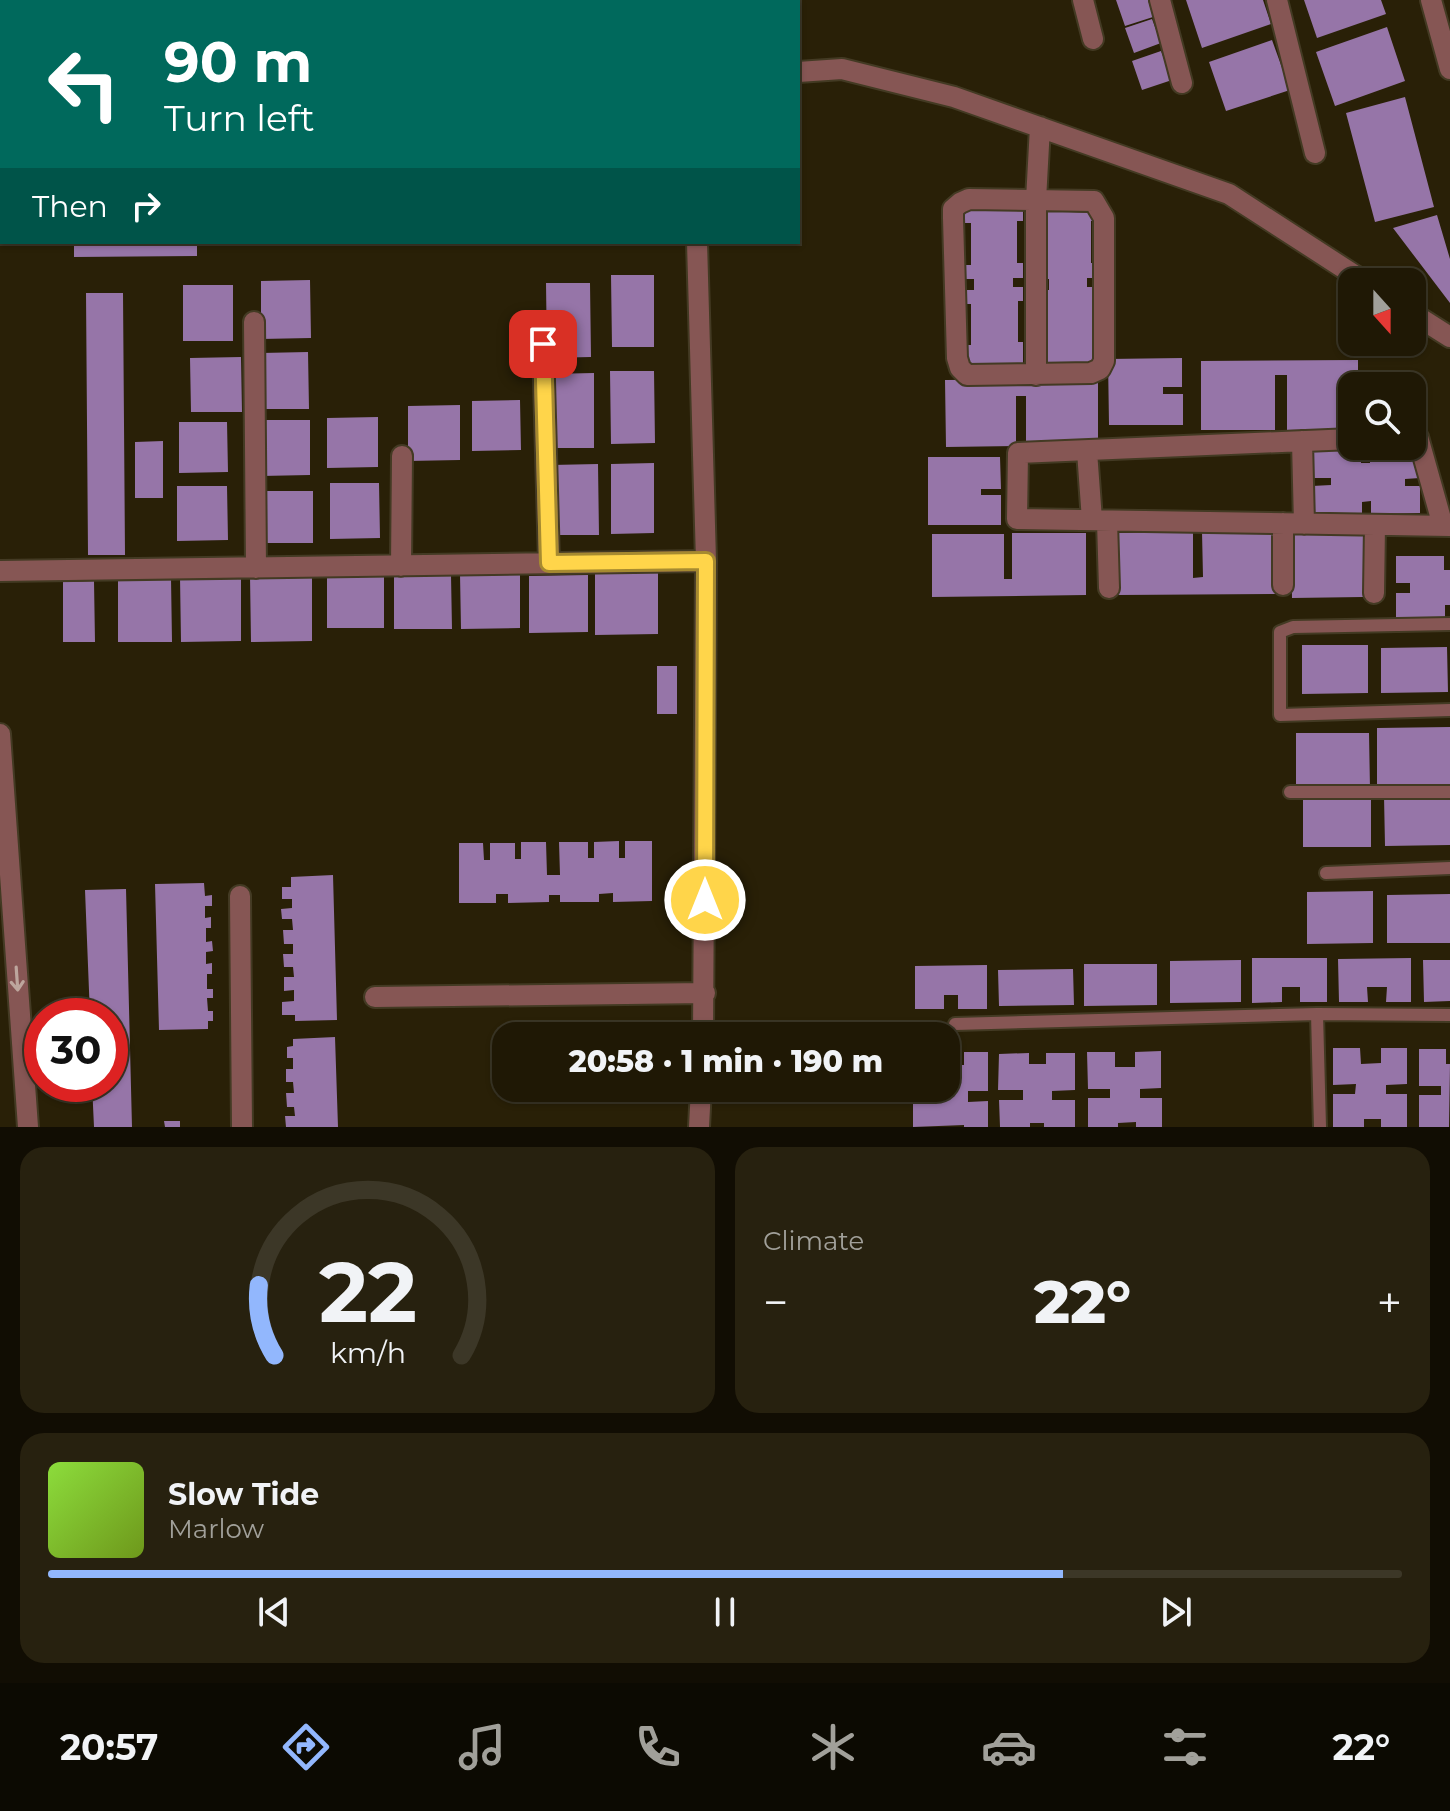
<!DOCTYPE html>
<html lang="en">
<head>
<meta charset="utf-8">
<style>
	body { margin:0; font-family:Montserrat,sans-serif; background:#27210f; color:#f1f3f6; height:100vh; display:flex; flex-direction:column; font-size:30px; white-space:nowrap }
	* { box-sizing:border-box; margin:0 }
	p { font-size:26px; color:#a1a09a }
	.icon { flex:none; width:44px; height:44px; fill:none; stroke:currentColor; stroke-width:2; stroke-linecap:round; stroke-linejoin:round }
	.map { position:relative; height:1127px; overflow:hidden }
	.details { display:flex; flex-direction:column; gap:20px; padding:20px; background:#110d03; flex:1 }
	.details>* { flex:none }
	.guide { position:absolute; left:0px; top:0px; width:800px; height:244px; box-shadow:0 2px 6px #0004,0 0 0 2px #3c3727; background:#00695c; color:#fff; overflow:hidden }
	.needle { width:52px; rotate:159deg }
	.fabs { position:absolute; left:1338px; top:268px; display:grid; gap:16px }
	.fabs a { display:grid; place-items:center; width:88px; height:88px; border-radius:16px; background:#1f1805; box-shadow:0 2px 6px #0004,0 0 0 2px #3c3727; font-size:40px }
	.speed { position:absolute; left:24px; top:998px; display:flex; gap:16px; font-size:40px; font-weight:700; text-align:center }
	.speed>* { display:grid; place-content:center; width:104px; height:104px; border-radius:50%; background:#1f1805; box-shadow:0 2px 6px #0004,0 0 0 2px #3c3727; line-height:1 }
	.speed .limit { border:12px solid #d22; background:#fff; color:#111 }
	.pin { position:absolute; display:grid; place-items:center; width:68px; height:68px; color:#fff; margin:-34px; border-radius:16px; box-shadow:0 4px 12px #0006 }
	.me { position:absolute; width:88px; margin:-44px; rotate:0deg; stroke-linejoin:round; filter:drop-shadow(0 0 6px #0008) }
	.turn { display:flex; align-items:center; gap:28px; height:168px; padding:0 32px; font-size:36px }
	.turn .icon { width:104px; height:104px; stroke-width:2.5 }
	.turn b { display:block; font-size:56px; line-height:68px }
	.then { display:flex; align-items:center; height:76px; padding:0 32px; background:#0003; gap:16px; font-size:30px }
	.big { font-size:60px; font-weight:800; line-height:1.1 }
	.details .tile { flex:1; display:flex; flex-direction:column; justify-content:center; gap:12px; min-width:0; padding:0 28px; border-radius:24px; background:#27210f }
	.details .dial { align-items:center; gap:0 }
	.dial svg { height:208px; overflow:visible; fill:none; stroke:#3c3727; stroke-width:7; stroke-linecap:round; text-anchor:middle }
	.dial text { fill:#f1f3f6; stroke:none }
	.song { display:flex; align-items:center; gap:24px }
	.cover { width:96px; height:96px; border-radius:12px; background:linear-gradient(135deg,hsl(90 70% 55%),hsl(80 70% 35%)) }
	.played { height:8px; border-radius:4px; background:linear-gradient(90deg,#92b7fd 75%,#3c3727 75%) }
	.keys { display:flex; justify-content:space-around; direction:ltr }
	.heat { display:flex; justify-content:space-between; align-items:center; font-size:44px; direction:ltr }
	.details .tiles { flex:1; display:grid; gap:20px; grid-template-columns:1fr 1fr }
	.tile:last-child { grid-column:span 2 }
	.trip { position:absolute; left:492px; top:1022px; width:468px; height:80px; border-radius:24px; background:#1f1805; box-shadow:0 2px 6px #0004,0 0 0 2px #3c3727; font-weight:800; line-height:80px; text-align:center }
	.tab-bar { display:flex; height:128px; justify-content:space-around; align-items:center; background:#0c0a02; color:#a1a09a }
	.tab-bar .icon { width:56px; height:56px }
	.tab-bar .selected { color:#92b7fd }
	.tab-bar b { font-size:36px; color:#f1f3f6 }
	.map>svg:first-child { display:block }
</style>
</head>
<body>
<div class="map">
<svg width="1450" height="1127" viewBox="0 0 1450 1127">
	<rect width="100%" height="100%" fill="#292007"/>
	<path fill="#9675a8" d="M1116 0H1148L1153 17 1125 26Z
		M1186 0H1263L1271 24 1202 48Z
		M1304 0H1381L1386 14 1317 38Z
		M1152 19 1161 43 1134 53 1125 28Z
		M1387 27 1405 81 1335 106 1316 52Z
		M1272 40 1290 90 1226 111 1209 62Z
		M1161 51 1172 80 1142 90 1132 61Z
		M1405 97 1434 207 1375 222 1346 113Z
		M965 211H1023V221H1017V263H1023V278H1013V287H1023V301H1018V342H1023V363H966V345H971V304H965V290H974V279H965V265H971V223H965Z
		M1043 211 1096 213V221H1091V263H1097L1098 278H1087V287H1098V301H1093V342L1097 343 1096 362 1042 364 1040 290H1049V279H1040V265H1046V222Z
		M1437 215 1450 259V303L1393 228Z
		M74 242H197V256L74 257Z
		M611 275H654V347H612Z
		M310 280 311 338 261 339V281Z
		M546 283H590L591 357 547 358Z
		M183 285H233V341H183Z
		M86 293H123L125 555H88Z
		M308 352 309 409H262L261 353Z
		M241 357 242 412H191L190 358Z
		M1182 358V387H1163V394H1183V425H1109L1108 359Z
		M1358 360V386H1352V429L1287 430V375H1275V430H1201V361Z
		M610 371H654L655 443 611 444Z
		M594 373V448H548V374Z
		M1098 379V445L1026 446V396H1016V446L946 447 945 380Z
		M520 400 521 450 472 451V401Z
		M460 405V460L408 461V406Z
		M378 417V467L327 468V418Z
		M261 420H310V475L261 476Z
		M179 422H227L228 472 179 473Z
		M163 441V498H135V442Z
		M1369 448 1416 450 1420 478 1405 479V486H1420V513L1371 514V501L1362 502V514H1312V486L1331 485V478H1312V449H1361V463H1370Z
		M928 457H1000L1001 489H981V495H1001V525H928Z
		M654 463V533L611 534V464Z
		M598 464 599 535H552L551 465Z
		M330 483H379L380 538 330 539Z
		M177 486H227L228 540 177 541Z
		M264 491H313V543H264Z
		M1276 531V594L1118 595V533L1193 532V578L1203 577 1202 532Z
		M1012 533H1086V595L932 597V534H1004V579H1012Z
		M1363 533V597L1292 598 1291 534Z
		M1396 556H1444V570H1450V605H1445V619H1396V593H1410V583H1396Z
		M595 572H658V634L595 635Z
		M384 573V628H327V574Z
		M460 574H520V628L461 629Z
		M394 575H451L452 629H394Z
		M588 575V632L529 633V576Z
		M241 576V641L181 642 180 577Z
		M250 576H312V641L251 642Z
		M171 578 172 642H118V579Z
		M94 581 95 642H63V582Z
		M1302 645H1368V693L1302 694Z
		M1447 647 1448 692 1381 693V648Z
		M657 666H677V714H657Z
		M1450 727V787L1377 788V728Z
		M1296 733H1369L1370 789H1296Z
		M1450 795V845L1385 846 1384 796Z
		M1303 799H1371V847H1303Z
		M619 841V858H625V841H652V901L613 902V893L599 894V902H560V895H549V902L508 903V894H496V903H459V843H483L484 860H490V843H515V859H521V842H546L547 875H560L559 842H588V858H594V842Z
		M333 875 337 1020 295 1021V1015H282V1002L294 1001V990L284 991V977H294L293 967H284L283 954H293V944H284L283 930H293L292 919H282L281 909 292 908V899H282V887H291V877Z
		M204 883 205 896 212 895V906H205V918L211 917V928H206V942L212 941 213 951 206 952V964L212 963V974H207V989H213V998H207L208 1011H213V1021H208V1029L159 1030 155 884Z
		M126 889 132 1127H94L92 1084H110V1016H90L85 890Z
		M1373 891V943L1307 944V892Z
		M1450 894V943H1387V895Z
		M1252 958H1327V1002H1300V987H1282V1002L1252 1003Z
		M1411 958V1002H1386L1387 987H1367L1368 1002H1339L1338 959Z
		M1241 960V1002L1170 1003V961Z
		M1423 960H1450V1001L1424 1002Z
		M1084 964H1157V1005L1084 1006Z
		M987 965V1009H958V995H944V1009H915V966Z
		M1073 969 1074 1005 999 1006 998 970Z
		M335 1037 338 1127H286L285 1116H295L294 1107H287L286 1093H294L293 1082H286V1069H293V1058H287V1047L293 1046V1039Z
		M1333 1048H1360L1361 1064 1381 1063V1048H1407V1084L1386 1085V1094H1407V1127H1381V1119H1364V1127H1333V1094H1355L1356 1084 1333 1085Z
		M1419 1049H1446V1064H1450L1449 1127H1419V1095H1441V1086H1419Z
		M1161 1051V1088L1140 1089V1098H1162V1127H1136V1122L1118 1123V1127H1088V1098H1110V1089H1088L1087 1052H1115V1067H1135V1052Z
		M964 1052H988V1091H968V1102L988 1101V1127H964V1125L913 1127V1104L937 1103V1092H913V1088H946V1065H964Z
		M1029 1053V1064H1046V1053H1075V1090L1052 1091V1100H1075V1127H1044V1123H1030V1127H1000L999 1100H1023V1090H998L999 1054Z
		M164 1121H180V1127H165Z"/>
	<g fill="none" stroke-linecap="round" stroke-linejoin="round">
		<defs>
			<path id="service" d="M1450 624 1293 627 1280 632V715L1450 710
				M1290 792H1450
				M1326 873 1450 868
				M1317 1014 1320 1127
				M955 1024 1317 1014 1450 1015"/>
			<path id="minor" d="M691 0V2
				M1083 0 1093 39
				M1160 0 1182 83
				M1277 0 1315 153
				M798 72 842 69 954 97 1229 194 1365 282
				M0 78H2
				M969 199 1094 201 1104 218V361L1100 369 1091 373 967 375 960 368 957 358 953 218V209L960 203Z
				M697 242 706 561 703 1036
				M1412 313 1450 337
				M254 322 256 568
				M543 344 549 563
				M1036 375V200L1040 127
				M1412 437H1418L1443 526
				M1352 439 1018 453 1017 519 1450 526
				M1302 441 1304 524
				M1087 451 1092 520
				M1107 521 1109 588
				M401 566 402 456
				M0 571 706 561
				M1283 585V523
				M1374 593 1375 525
				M240 896 242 1127
				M375 997 705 993
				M699 1127 701 1088"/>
			<path id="tertiary" d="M1431 0 1450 69
				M0 734 28 1127"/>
		</defs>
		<use href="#service" stroke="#433a23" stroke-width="16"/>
		<use href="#minor" stroke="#433a23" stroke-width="24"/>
		<use href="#tertiary" stroke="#433a23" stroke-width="24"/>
		<use href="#service" stroke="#865654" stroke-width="12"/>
		<use href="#minor" stroke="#865654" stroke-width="20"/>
		<use href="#tertiary" stroke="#865654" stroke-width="20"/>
	</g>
	<defs><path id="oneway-shaft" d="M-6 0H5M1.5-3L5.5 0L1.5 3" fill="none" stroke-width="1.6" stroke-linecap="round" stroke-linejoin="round" transform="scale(2)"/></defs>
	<use stroke="#bda69d" href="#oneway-shaft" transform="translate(17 979) rotate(86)"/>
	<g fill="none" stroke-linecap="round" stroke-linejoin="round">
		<defs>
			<path id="route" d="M543 344 549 563 706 561 705 900"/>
		</defs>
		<use href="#route" stroke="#a68a30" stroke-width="20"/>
		<use href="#route" stroke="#ffd54a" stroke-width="14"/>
	</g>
</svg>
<div class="fabs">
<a><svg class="needle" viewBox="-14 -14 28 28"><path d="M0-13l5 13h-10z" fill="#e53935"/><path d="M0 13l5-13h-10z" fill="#a1a09a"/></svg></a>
<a><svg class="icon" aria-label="search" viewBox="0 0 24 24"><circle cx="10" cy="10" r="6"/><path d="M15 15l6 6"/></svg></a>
</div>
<div class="speed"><div class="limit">30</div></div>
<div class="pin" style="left:543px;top:344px;background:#d93025"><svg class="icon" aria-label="arrive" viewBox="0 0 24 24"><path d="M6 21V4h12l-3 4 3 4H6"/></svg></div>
<svg class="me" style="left:705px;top:900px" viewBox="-20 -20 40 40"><circle r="17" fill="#ffd54a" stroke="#fff" stroke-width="3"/><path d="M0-11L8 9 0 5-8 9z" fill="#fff"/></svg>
<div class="trip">20:58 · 1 min · 190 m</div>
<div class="guide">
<div class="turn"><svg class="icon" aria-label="left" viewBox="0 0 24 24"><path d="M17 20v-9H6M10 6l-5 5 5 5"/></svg><div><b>90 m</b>Turn left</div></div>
<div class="then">Then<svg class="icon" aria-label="right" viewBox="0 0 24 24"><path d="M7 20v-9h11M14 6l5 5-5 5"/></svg></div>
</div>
</div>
<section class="details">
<div class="tiles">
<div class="tile dial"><svg viewBox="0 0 100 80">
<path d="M14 69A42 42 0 1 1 86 69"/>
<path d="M14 69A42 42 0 0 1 8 42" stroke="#92b7fd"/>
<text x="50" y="56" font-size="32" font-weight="700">22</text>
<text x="50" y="72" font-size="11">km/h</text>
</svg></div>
<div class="tile"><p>Climate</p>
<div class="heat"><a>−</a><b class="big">22°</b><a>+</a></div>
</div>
<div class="tile">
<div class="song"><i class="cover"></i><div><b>Slow Tide</b><p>Marlow</p></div></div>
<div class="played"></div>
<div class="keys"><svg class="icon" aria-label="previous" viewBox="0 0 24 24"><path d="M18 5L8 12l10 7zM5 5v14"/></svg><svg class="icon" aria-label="pause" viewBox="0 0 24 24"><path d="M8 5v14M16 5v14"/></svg><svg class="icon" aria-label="next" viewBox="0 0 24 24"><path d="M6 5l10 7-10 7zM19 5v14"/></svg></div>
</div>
</div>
</section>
<nav class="tab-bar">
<b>20:57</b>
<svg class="icon selected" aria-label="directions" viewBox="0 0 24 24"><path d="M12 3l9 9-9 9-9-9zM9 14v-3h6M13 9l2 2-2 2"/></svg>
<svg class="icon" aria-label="music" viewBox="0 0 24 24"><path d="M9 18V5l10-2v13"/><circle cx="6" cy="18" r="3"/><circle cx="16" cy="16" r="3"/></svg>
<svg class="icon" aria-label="phone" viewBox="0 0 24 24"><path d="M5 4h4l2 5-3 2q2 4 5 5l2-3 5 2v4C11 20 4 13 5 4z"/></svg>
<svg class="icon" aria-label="climate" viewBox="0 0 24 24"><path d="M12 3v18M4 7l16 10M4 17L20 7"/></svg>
<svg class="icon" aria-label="car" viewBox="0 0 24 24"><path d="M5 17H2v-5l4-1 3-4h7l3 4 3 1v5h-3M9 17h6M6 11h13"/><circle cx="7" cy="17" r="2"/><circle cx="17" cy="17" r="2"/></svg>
<svg class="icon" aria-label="filters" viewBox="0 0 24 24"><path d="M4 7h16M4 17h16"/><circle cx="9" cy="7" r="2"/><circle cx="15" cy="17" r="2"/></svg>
<b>22°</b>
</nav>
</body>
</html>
